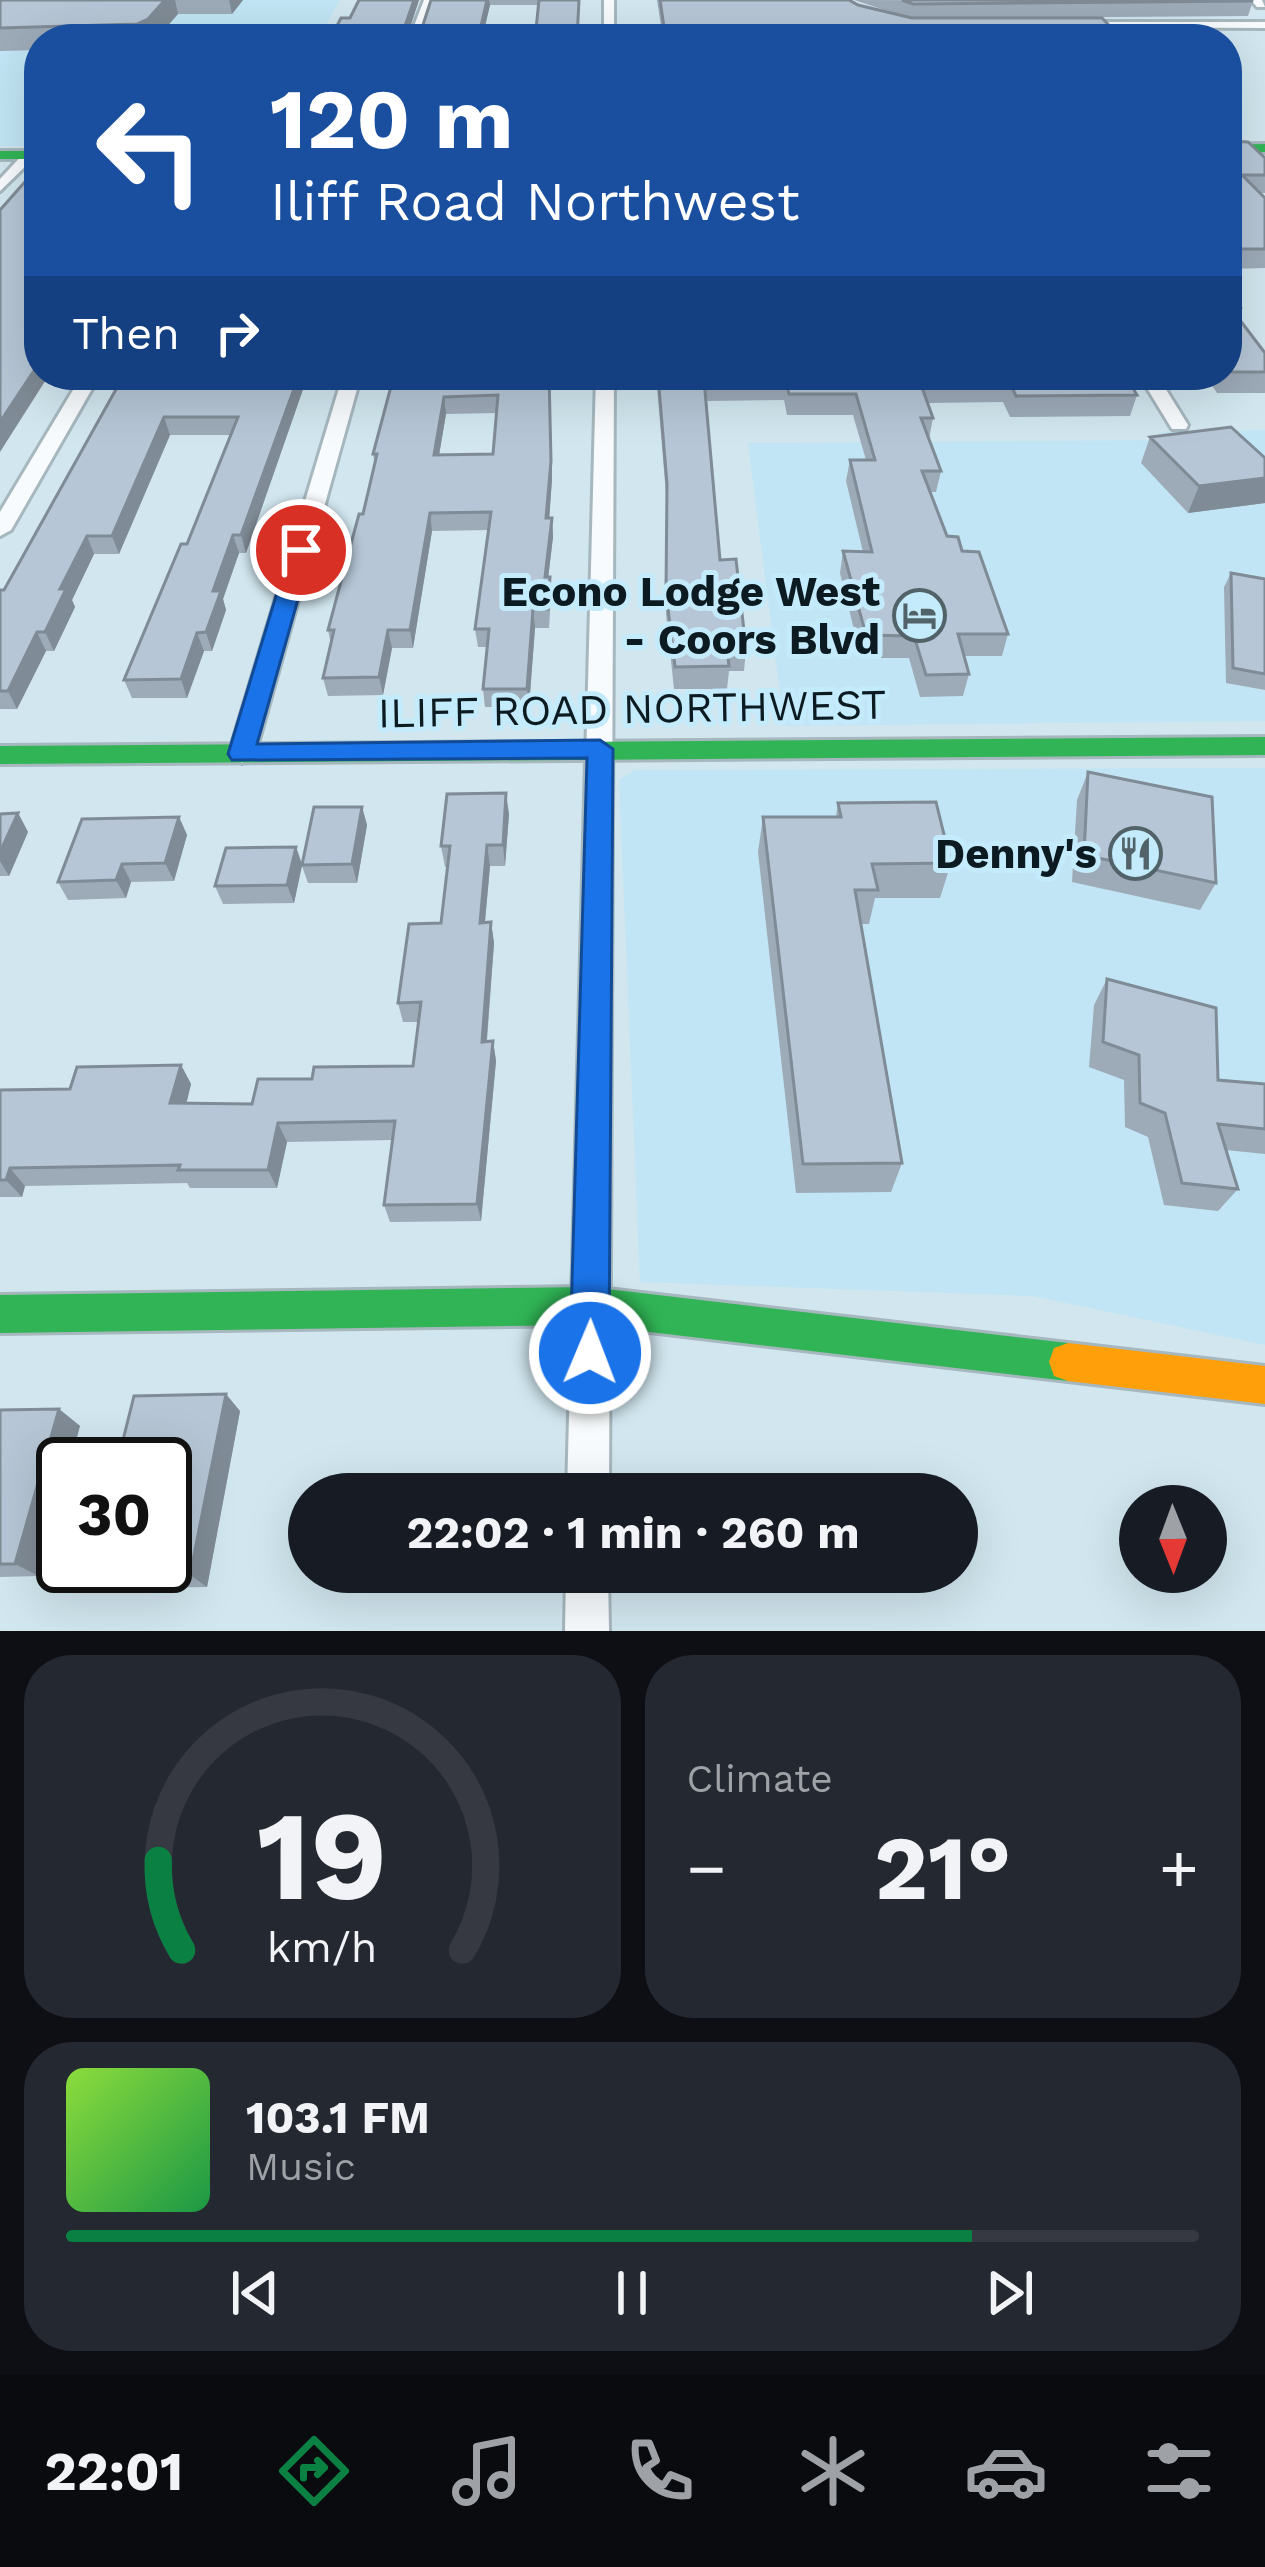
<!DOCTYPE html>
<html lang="en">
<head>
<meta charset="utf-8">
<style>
	body { margin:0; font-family:"Work Sans",sans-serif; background:#242831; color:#f1f3f6; height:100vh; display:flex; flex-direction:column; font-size:45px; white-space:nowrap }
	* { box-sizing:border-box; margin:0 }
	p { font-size:39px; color:#9ea1a6 }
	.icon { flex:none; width:66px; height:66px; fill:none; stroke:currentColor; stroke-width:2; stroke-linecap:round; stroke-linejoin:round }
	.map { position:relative; height:1631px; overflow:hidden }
	.drawer { display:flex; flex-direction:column; gap:24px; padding:24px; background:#0d0f14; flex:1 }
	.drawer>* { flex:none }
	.hud { position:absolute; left:24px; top:24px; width:1218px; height:366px; border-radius:48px; box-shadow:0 12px 48px #0002; background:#1a4fa0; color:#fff; overflow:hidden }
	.needle { width:78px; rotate:179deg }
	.fabs { position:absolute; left:1119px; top:1485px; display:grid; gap:24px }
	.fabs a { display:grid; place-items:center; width:108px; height:108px; border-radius:50%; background:#171b24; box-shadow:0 12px 48px #0002; font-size:60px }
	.speed { position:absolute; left:36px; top:1437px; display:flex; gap:24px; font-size:60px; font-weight:700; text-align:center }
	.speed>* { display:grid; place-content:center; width:156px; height:156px; border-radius:50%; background:#171b24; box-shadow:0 12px 48px #0002; line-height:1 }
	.speed .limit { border:6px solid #111; border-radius:18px; background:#fff; color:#111 }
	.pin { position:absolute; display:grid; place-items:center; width:102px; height:102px; color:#fff; margin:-51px; border:6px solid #fff; border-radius:50%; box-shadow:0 3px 12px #0007 }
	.me { position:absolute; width:132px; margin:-66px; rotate:1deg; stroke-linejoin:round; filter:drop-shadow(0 0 9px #0008) }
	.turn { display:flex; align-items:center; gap:42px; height:252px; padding:0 48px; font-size:54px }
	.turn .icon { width:156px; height:156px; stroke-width:2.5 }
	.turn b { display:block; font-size:84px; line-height:102px }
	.then { display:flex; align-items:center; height:114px; padding:0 48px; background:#0003; gap:24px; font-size:45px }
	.big { font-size:90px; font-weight:700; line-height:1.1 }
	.drawer .widget { flex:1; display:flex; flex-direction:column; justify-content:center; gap:18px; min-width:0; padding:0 42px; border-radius:48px; background:#242831 }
	.drawer .dial { align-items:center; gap:0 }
	.dial svg { height:312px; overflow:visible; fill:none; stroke:#363941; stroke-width:7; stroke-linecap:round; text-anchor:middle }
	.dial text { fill:#f1f3f6; stroke:none }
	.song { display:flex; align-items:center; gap:36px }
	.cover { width:144px; height:144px; border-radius:18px; background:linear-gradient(135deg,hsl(90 70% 55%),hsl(140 70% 35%)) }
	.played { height:12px; border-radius:6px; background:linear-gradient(90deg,#0b8043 80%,#363941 80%) }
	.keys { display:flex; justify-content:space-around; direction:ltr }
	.heat { display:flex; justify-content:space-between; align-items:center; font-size:66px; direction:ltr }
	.drawer .tiles { flex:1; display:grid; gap:24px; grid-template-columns:1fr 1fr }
	.widget:last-child { grid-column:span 2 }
	.trip { position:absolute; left:288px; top:1473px; width:690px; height:120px; border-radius:60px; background:#171b24; box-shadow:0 12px 48px #0002; font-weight:700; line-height:120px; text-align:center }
	.dock { display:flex; height:192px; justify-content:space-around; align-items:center; background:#090b0e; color:#9ea1a6 }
	.dock .icon { width:84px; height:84px }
	.dock .selected { color:#0b8043 }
	.dock b { font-size:54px; color:#f1f3f6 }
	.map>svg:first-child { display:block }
</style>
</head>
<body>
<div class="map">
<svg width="1265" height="1631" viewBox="0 0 1265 1631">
	<rect width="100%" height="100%" fill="#d1e6ef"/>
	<path fill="#c1e5f4" d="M0 0H340L318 39H39V146H0Z
		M1265 430V721L784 726 748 443 1161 440V432Z
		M1265 768V1345L1033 1296 640 1282 619 780 635 770Z"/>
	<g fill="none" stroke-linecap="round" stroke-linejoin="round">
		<defs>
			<path id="street" d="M424 0H434L419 39H409Z
				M604 0H614V39H604Z
				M1251 0H1262L1265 7H1257Z
				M1075 22H1265V28L1071 27Z
				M25 152 37 155 0 191V179Z
				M82 375H100L11 530 0 536V512Z
				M343 375H361L255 754 242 763 229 754Z
				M596 375H614L609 1494H567Z
				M1139 375H1157L1188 425 1186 429H1172Z
				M566 1572H608L609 1631H565Z"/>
			<path id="fast" d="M1265 144V152L1227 153V145Z
				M0 151H39V159H0Z
				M1265 737V755L0 764V746Z
				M590 1287 1068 1343 1082 1348 1087 1362 1082 1376 1068 1381 590 1325 0 1333V1295Z"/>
			<path id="slow" d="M1068 1343 1265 1366V1404L1068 1381 1054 1376 1049 1362 1054 1348Z"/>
		</defs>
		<use href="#street" stroke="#a6b7be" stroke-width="6"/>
		<use href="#fast" stroke="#a6b7be" stroke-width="6"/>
		<use href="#slow" stroke="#a6b7be" stroke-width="6"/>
		<use href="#street" fill="#f8fbfd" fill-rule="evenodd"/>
		<use href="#fast" fill="#30b455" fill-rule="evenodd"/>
		<use href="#slow" fill="#ff9f0a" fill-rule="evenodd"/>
	</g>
	<path fill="#9daab8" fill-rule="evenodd" d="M2 0H243L232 14H178L156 39H39V50L0 51V2Z
		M359 0H419L410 28H422L431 0H580L578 39H535L539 5H490L482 39H330L350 18Z
		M657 0H849L858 5 903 16 854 0 1253 1 1248 16 964 18 1122 39H663Z
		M1227 121 1230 141 1265 158V193H1259L1265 198V268L1227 269Z
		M1227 291 1240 307 1236 316 1265 353V393H1217L1205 375H1227Z
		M192 375 186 387H231L236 375H308L246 553H239L223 599 226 610 212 651H204L187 698H132L124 680 187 544 231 435H170L119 554H94L72 600 75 607 54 651H46L17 709H0V590H4Z
		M394 375H550L552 479 549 518H552L553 537 548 577 551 596 549 628H535L529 707H485L483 689 487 647H478L475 629 489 530 432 531 413 648H392L383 695 328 696 323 678 331 644 328 630 363 514 375 466 373 454ZM496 413 493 454 439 455 446 414Z
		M656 375H1125L1137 395 1130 416 1010 417 1003 402 927 403 933 418 929 439 941 471 936 492H930L947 536 962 551 1008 634 1002 656H964L969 674 963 696 920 697 909 658H861L840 573 843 551 863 552 846 481 850 460H866L853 415H787L784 400 706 401 720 560 746 649 744 671H729L727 689H674L666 614 667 506Z
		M1150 437 1265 458V503L1188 513 1141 463Z
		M1231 573 1265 579V690L1226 683 1224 587Z
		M1088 772 1216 883 1200 910 1072 882 1077 800Z
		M838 803 951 863 940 898H875L869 924H861L902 1163 891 1192 796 1193 758 852 763 817H836Z
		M362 807 367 825 357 883H308L302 866 294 903 223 904 215 886 296 847 302 864Z
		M18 813 28 832 9 876H0V814Z
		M509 814 505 866H490L485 922H491L494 943 487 1041H493L496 1061 481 1221 390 1222 384 1205 392 1140 287 1142 277 1188H190L187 1183 25 1186 22 1197H0V1090L70 1089 181 1065 191 1084 186 1103 252 1104 312 1079 413 1066 418 1022H403L398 1003 441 923 448 867H445L441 846Z
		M179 817 187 835 174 881 131 882 126 898 68 900 58 882Z
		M1107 979 1218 1080 1265 1084V1154L1226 1150 1238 1189 1218 1211 1164 1205 1148 1137 1125 1127 1124 1080 1089 1067 1094 1005Z
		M59 1409 80 1426 63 1464V1490L39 1576 0 1577V1410Z
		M240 1411 207 1587 139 1588 118 1576 165 1566Z"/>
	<path fill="#7f8b96" d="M165 0H175L178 14 156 39H141L137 24Z
		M229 0H243L232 14Z
		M414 0H419L406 39 404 29Z
		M487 0H489L490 5 482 39H478Z
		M39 363V375H49L0 452V422Z
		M178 375H192L178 404 173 387Z
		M299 375H308L246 553 241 535Z
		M550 375 552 479 548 536 546 518Z
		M444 397 446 414 436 473 434 455Z
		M164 417 170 435 119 554 112 536Z
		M1265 478V503L1188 513 1199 486Z
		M430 513 432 531 413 648 410 630Z
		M552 518 553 537 546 596 545 577Z
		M233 535 239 553 223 599 226 610 212 651 206 632 213 591Z
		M87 536 94 554 72 600 75 607 54 651 45 632 60 589Z
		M533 609 535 628 529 707 527 689Z
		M388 630 392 648 383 695 379 677Z
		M37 632 46 651 17 709 8 691Z
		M197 633 204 651 187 698 181 679Z
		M506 793 509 814 505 866 503 845Z
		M362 807 367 825 357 883 352 864Z
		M18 813 28 832 9 876 0 861V852Z
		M179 817 187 835 174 881 165 863Z
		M487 845 490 866 483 943 480 923Z
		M296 847 302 865 294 903 287 885Z
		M122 864 131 882 126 898 116 880Z
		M491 922 494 943 485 1061 482 1042Z
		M493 1041 496 1061 481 1221 477 1204Z
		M181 1065 191 1084 182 1122 170 1103Z
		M278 1123 287 1142 277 1188 268 1170Z
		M10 1168 25 1186 22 1197 6 1180Z
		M226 1394 240 1411 207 1587 190 1575Z
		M59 1409 80 1426 70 1464H63V1490L39 1576 15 1564Z"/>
	<path fill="#b6c6d6" stroke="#7f8b96" stroke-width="3" fill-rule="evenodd" d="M2 0H165L148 19 137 24 0 28V2Z
		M359 0H414L404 29 422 28 431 0H487L478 39H330L341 18H350Z
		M539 0H579L577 39H535Z
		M660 0H849L858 5 912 18H1102L1122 39H675L672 27H664Z
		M902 0H1251L1253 1 913 4Z
		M1227 121 1229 123 1230 141 1248 142 1265 158V175H1242L1265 198V249H1227Z
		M39 166V363L0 422V210Z
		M1227 291 1240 307H1230L1265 353V372H1227Z
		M124 375H178L173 387H231L236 375H299L241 535H233L213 591H221L206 632 197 633 181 679 124 680 181 544H187L238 417H164L112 536H87L60 589H66L45 632H37L8 691H0V590H4Z
		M394 375H549L551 461 546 518H552L545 577H550L548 609H533L527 689H483L489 629H475L491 512 430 513 410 630H388L379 677 323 678 334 630H328L359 514H363L377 454H373ZM498 395 493 454 434 455 444 397Z
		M658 375H1125L1137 395 1016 396 1009 381 920 382 933 418H921L941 471H922L947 536 958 537 962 551 979 552 1008 634H958L969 674 926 675 914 636 866 635 843 551 872 552 850 460H875L856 394H789L786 380H704L720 560 736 559 746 649H727L729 666 675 667 666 592 667 484Z
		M1231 427 1265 458V478L1199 486 1150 437Z
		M1231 573 1265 579V674L1233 668Z
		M1088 772 1212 797 1216 883 1084 855Z
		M506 793 503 845H487L480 923 491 922 482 1042 493 1041 477 1204 384 1205 395 1121 278 1123 268 1170H178L180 1165 10 1168 6 1180H0V1090L70 1089 77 1067 181 1065 170 1103 252 1104 258 1079H312L314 1067 413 1066 421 1002 398 1003 409 924 441 923 450 846H441L447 794Z
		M936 802 951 863 872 864 878 890H855L902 1163 803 1164 763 817H841L838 803Z
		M314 807H362L352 864 302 865Z
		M18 813 0 852V814Z
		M179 817 165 863 122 864 116 880 58 882 82 819Z
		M296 847 287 885 215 886 226 848Z
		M1107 979 1216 1008 1218 1080 1265 1084V1129L1218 1124 1238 1189 1182 1183 1165 1113 1140 1103 1139 1055 1103 1042Z
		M226 1394 190 1575 118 1576 121 1566H165V1464H117L134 1396Z
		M59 1409 15 1564H0V1410Z"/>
	<path fill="#1a73e8" stroke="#114b97" stroke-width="3" d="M301 543 312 550 257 744 600 740 613 749 609 1353 603 1366 590 1372 576 1366 570 1353 587 758 232 760 228 754 290 550Z"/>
	<defs>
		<symbol id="hotel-ring" viewBox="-11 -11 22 22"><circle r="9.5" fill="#c4ebfc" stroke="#516269" stroke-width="1.5"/><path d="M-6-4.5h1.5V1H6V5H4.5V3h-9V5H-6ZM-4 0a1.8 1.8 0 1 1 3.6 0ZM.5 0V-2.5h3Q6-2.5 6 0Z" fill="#516269"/></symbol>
		<symbol id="restaurant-ring" viewBox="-11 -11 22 22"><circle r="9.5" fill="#c4ebfc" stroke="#516269" stroke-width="1.5"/><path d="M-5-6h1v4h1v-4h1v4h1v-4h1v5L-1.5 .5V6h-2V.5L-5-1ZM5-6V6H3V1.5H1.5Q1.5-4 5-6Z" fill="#516269"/></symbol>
	</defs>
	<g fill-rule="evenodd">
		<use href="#hotel-ring" x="890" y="586" width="59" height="59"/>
		<use href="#restaurant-ring" x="1106" y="824" width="59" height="59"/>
	</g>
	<g text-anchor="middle" stroke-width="10" stroke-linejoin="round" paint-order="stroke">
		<g font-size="42" font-weight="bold" fill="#0c1b21" stroke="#c4ebfc" text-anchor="end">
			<text x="880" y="606">Econo Lodge West<tspan x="880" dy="48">- Coors Blvd</tspan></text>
			<text x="1097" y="868">Denny's</text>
		</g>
		<g font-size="42" fill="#0c1b21" stroke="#c4ebfc">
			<text transform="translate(632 708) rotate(-1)" y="15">ILIFF ROAD NORTHWEST</text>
		</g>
	</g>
</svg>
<div class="fabs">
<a><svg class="needle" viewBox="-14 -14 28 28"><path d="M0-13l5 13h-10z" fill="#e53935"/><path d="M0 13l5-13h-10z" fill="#9ea1a6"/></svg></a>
</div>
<div class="speed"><div class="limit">30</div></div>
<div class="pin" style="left:301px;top:550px;background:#d93025"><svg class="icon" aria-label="arrive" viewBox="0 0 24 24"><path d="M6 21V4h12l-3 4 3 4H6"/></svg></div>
<svg class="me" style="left:590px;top:1353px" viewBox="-20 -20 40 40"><circle r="17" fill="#1a73e8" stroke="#fff" stroke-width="3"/><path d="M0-11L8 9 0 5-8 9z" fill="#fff"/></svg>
<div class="trip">22:02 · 1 min · 260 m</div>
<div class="hud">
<div class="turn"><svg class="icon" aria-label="left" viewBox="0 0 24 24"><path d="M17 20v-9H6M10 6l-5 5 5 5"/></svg><div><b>120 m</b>Iliff Road Northwest</div></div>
<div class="then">Then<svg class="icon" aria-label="right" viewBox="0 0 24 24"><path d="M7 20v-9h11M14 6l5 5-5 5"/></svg></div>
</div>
</div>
<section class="drawer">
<div class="tiles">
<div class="widget dial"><svg viewBox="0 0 100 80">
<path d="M14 69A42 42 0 1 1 86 69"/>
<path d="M14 69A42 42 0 0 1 8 46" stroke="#0b8043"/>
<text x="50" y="56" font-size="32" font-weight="700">19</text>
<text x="50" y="72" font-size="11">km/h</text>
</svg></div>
<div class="widget"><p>Climate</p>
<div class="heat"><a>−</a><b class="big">21°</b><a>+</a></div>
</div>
<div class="widget">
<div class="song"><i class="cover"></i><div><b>103.1 FM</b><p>Music</p></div></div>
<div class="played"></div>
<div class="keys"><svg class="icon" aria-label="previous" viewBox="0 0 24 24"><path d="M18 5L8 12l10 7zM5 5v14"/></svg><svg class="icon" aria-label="pause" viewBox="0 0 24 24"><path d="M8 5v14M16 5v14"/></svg><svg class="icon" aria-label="next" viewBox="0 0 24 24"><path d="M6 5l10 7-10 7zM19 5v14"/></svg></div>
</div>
</div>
</section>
<nav class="dock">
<b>22:01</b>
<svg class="icon selected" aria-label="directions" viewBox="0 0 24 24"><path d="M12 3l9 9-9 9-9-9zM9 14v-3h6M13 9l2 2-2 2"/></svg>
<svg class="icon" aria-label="music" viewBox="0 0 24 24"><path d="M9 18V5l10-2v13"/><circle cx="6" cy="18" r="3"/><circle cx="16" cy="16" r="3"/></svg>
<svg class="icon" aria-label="phone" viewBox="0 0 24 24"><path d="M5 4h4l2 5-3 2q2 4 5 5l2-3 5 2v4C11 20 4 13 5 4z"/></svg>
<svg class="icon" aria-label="climate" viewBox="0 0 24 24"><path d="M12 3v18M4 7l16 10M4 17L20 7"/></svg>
<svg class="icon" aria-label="car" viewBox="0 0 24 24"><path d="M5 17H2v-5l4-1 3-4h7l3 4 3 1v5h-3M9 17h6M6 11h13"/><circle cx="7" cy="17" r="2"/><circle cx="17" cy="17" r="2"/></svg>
<svg class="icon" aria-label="filters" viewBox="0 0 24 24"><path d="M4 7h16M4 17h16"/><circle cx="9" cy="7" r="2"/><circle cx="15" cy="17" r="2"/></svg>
</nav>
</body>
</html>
